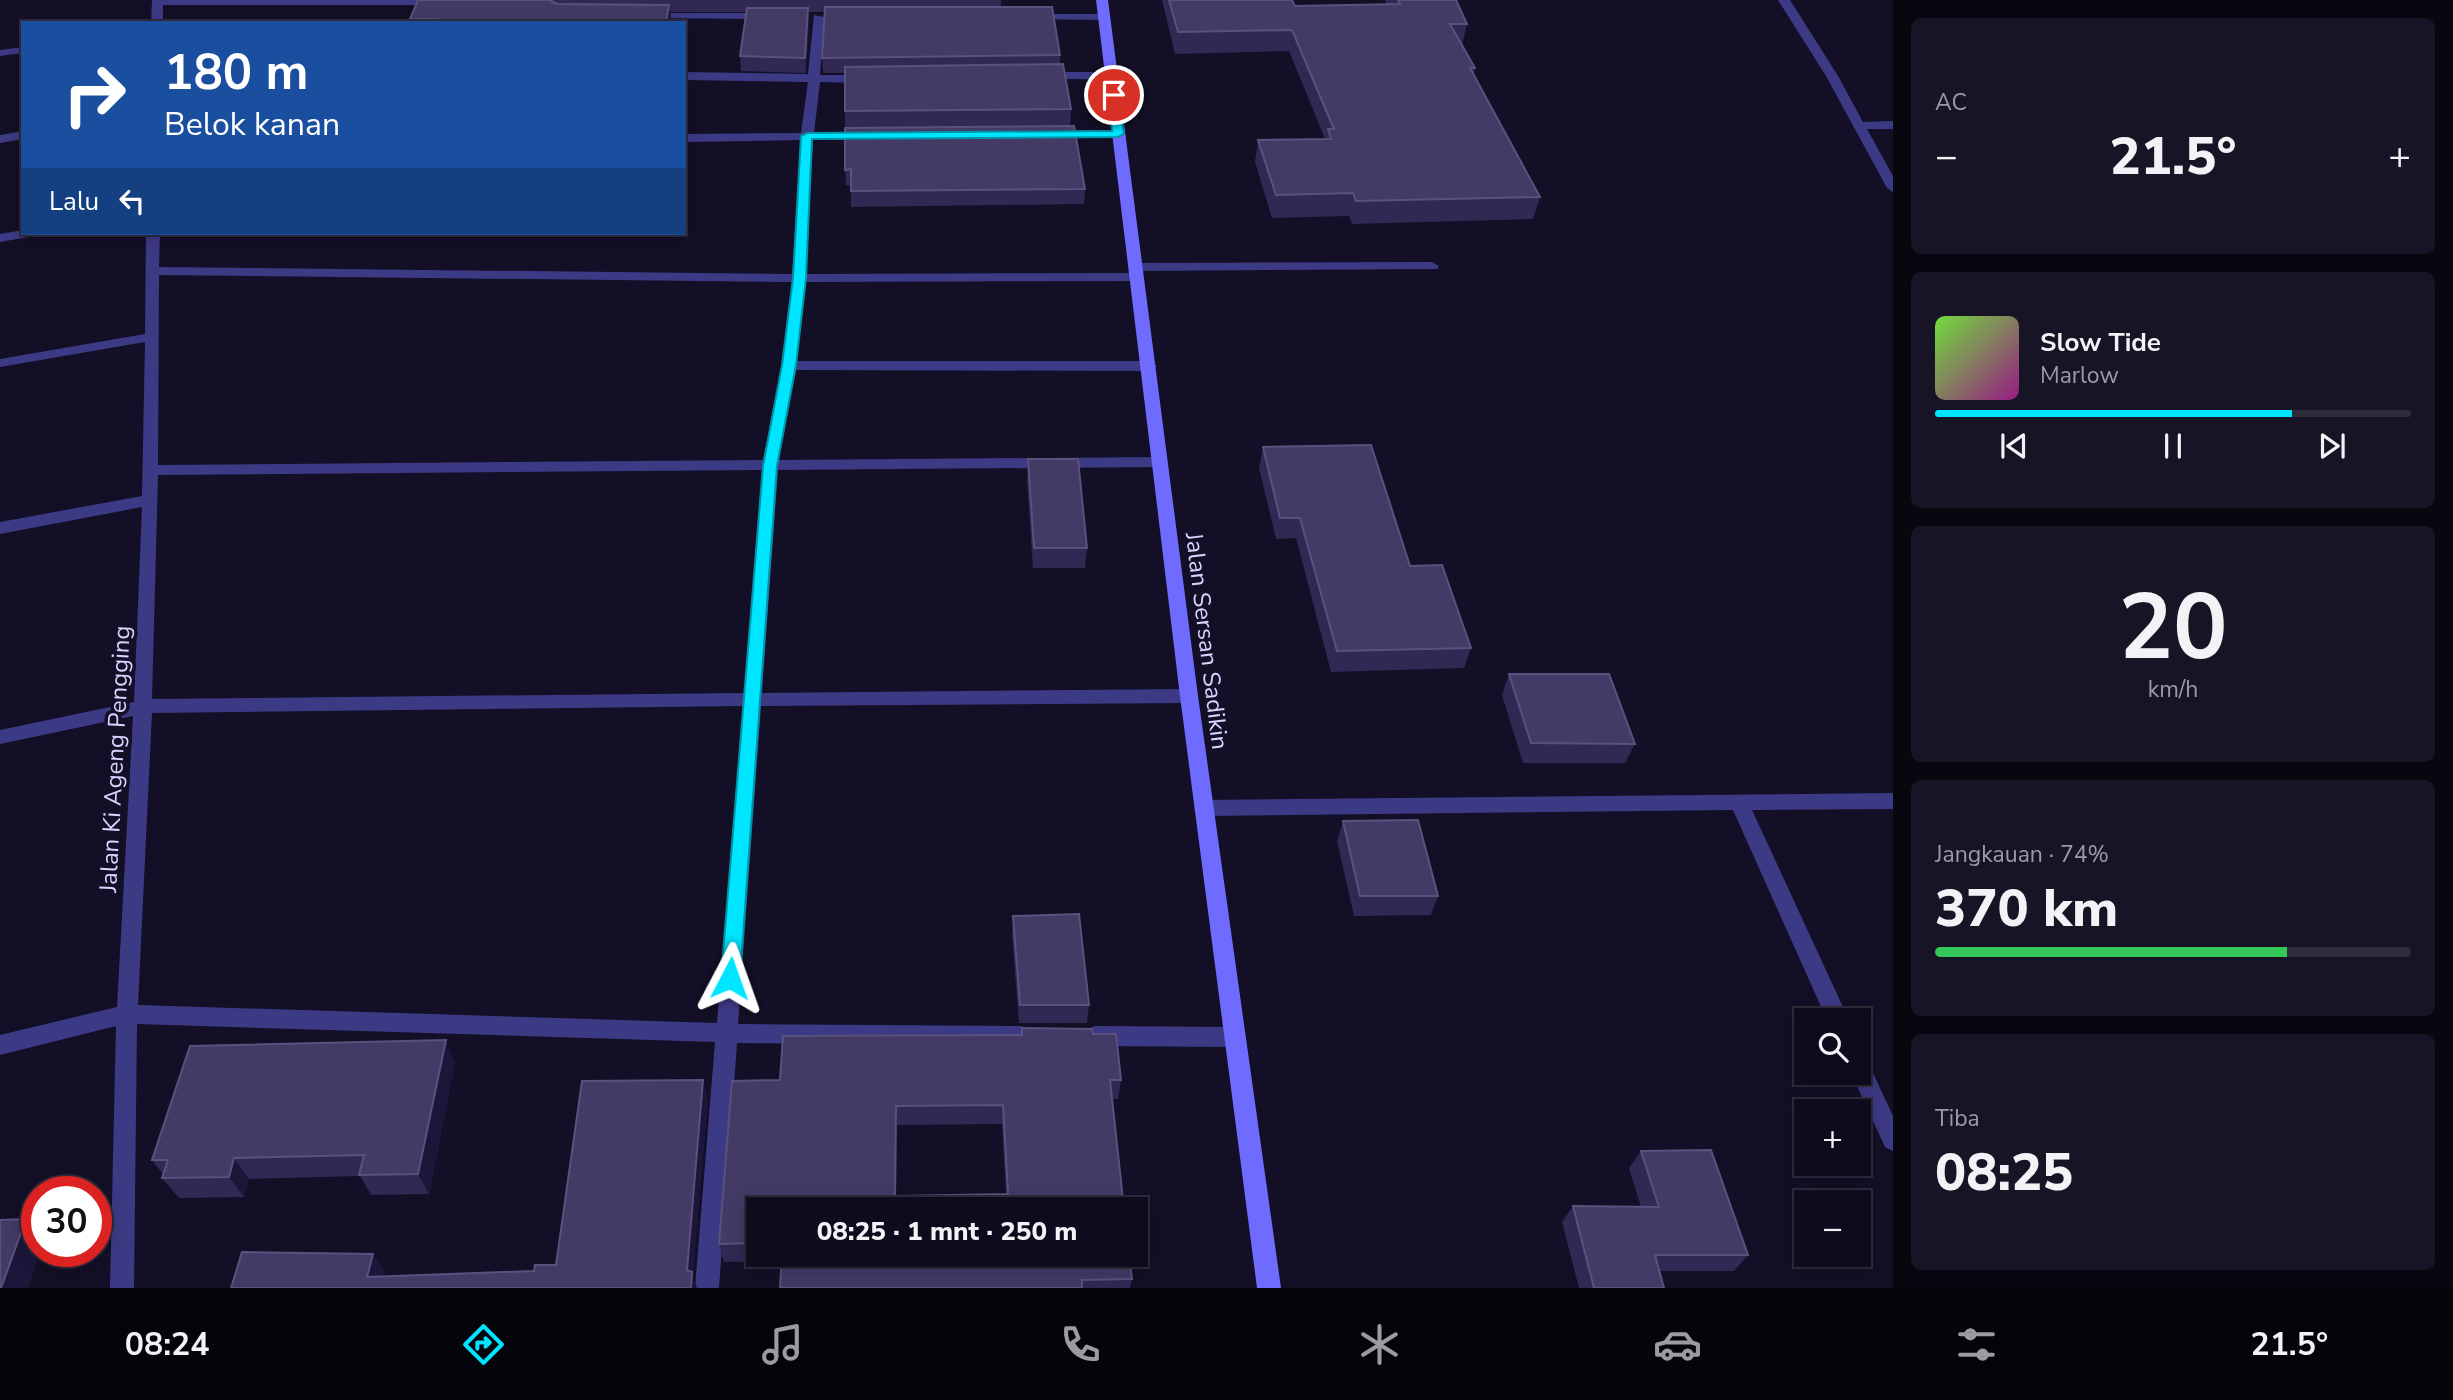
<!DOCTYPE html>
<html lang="id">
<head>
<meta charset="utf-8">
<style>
	body { margin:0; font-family:"Nunito Sans",sans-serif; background:#171425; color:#f1f3f6; height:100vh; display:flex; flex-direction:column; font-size:26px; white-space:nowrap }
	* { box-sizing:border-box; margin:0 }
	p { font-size:23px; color:#9b9ba3 }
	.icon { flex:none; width:38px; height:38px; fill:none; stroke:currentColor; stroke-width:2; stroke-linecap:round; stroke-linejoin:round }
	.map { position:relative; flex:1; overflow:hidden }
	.drawer { display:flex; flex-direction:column; gap:18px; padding:18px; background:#08060f; width:560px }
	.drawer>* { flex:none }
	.guide { position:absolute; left:21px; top:21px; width:665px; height:214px; border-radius:0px; box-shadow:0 4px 18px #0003,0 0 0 2px #2e2b3b; background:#1a4fa0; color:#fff; overflow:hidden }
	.buttons { position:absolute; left:1794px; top:1008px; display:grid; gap:14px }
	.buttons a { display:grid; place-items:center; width:77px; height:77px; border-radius:0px; background:#0e0b1c; box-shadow:0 4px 18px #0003,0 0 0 2px #2e2b3b; font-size:35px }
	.speed { position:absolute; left:21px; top:1176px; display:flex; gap:14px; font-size:35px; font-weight:700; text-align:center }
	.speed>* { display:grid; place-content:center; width:91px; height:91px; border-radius:50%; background:#0e0b1c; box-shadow:0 4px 18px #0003,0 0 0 2px #2e2b3b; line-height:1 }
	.speed .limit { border:10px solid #d22; background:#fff; color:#111 }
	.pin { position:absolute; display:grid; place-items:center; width:60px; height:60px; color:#fff; margin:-30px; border:4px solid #fff; border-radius:50%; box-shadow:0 2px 7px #0007 }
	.me { position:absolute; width:77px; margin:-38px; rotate:4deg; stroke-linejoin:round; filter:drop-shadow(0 0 5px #0008) }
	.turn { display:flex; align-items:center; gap:24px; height:147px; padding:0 28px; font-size:32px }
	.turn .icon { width:91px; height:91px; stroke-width:2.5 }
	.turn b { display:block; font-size:49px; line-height:60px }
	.then { display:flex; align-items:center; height:66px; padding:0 28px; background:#0003; gap:14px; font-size:26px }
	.big { font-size:52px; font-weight:800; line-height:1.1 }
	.drawer .widget { flex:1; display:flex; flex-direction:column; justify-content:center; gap:10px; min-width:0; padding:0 24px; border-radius:10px; background:#171425 }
	.drawer .dial { align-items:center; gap:0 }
	.dial b { font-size:91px; line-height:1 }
	.song { display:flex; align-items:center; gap:21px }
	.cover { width:84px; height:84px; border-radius:10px; background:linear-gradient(135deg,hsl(100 70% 55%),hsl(310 70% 35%)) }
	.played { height:7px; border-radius:4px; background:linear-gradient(90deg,#00e5ff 75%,#2e2b3b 75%) }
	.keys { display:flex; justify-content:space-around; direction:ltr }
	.heat { display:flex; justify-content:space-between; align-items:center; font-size:38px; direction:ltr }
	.charge { height:10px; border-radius:5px; background:linear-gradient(90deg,#34c759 74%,#2e2b3b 0) }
	.trip { position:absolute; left:746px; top:1197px; width:402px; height:70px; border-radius:0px; background:#0e0b1c; box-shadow:0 4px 18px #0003,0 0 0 2px #2e2b3b; font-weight:800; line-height:70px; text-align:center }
	.dock { display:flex; height:112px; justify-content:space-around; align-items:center; background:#06040b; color:#9b9ba3 }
	.dock .icon { width:49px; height:49px }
	.dock .selected { color:#00e5ff }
	.dock b { font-size:32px; color:#f1f3f6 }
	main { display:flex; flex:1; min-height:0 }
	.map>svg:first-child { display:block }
</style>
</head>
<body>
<main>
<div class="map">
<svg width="1893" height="1288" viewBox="0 0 1893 1288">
	<rect width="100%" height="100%" fill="#130f26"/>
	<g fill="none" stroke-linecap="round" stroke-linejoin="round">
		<path fill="#3d3a85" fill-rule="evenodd" d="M1432 262 1439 266 1437 269 1136 271 1129 267 1136 263Z"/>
		<path fill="#3d3a85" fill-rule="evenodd" d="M152 0H444L446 2 440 5H163V23H151Z
			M1778 0H1790L1838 76 1863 122 1893 121V129H1867L1893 176V192L1887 188 1826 76Z
			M648 13H767L773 16 767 19 644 18V14Z
			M1030 14H1103L1109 17 1103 20 1026 19V15Z
			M814 15 824 17 820 75H870L876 79 870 83 820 82 814 133 870 132 876 136 870 140H813L806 274 1137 273 1144 277 1137 281 805 282 797 361H1150L1157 366 1150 371 796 370 779 460 1160 457 1168 462 1160 467 778 470 762 693 1189 689 1195 691 1198 696 1195 701 1189 703 761 706 738 1024 1021 1026 1029 1029 1032 1036 1029 1043 1021 1046 737 1043 719 1288H695L715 1042 137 1024 134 1288H110L116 1026 0 1055V1035L117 1007 133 716 0 744V730L134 702 142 507 0 534V522L142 496 145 342 0 367V359L145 334 146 233H160L159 267 792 274 801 140 684 142V134L801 133 808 82 684 80V72L808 74ZM159 275 792 282 782 365 763 460 158 465ZM762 470 744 693 152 699 158 475ZM743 706 717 1023 138 1005 152 713Z
			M23 47V53L0 56V50Z
			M1041 72H1111L1117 76 1111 80 1037 78 1035 76Z
			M1052 130H1118L1124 134 1118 138 1048 137V131Z
			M23 131V139L0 143V135Z
			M23 230V233H36L34 236 0 242V234Z
			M1893 793V809L1752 810 1849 1020H1827L1733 810 1204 816 1197 813 1194 808 1197 803 1204 800Z
			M1095 1026 1235 1027 1243 1030 1246 1037 1243 1044 1235 1047 1095 1046 1087 1043 1084 1036 1087 1029Z
			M1858 1055 1866 1058 1893 1116V1151L1885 1147 1851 1073H1858Z"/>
		<path fill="#6f6bff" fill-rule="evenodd" d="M1096 0H1108L1198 696 1281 1288H1257L1180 696Z"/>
	</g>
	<path fill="#312854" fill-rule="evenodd" d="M418 0H1001V7L1060 55V64L1071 109 1070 126 1085 189 1084 204 851 207V185H846L845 170V73H823L822 58 824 12H808L809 23 806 73 741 71 740 56 747 12H670L672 23H411L410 19Z
		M1162 0H1292L1295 6 1387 4 1385 0H1456L1467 24 1462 45 1475 68 1474 74 1540 197 1533 219 1352 224 1349 216 1272 218 1255 162 1258 140 1325 139 1289 51 1175 54Z
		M1263 447 1410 566 1471 648 1464 668 1331 672 1296 538 1276 539 1259 468Z
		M1028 459 1087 548 1085 568H1033L1027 480Z
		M1509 674 1635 744 1625 763H1523L1502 695Z
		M1343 821 1438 896 1431 915 1354 916 1337 841Z
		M1013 916 1089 1005 1087 1023H1019L1012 935Z
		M1022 1028 1093 1034 1121 1080 1118 1099H1113L1124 1209H758V1255H1129L1132 1279 1130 1288H780L781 1261 724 1262 719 1244 780 1080 1021 1035ZM1002 1124 1006 1194 896 1196 897 1125Z
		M455 1062 429 1194 371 1195 360 1176 249 1179 244 1197 179 1198 162 1178 163 1174 152 1160Z
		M1641 1151 1748 1255 1734 1271H1660L1664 1288H1579L1562 1222 1573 1206 1641 1207 1629 1168Z"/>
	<path fill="#1d163a" d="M669 5 672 23H666Z
		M808 8 809 23 806 73 805 58Z
		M446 1040 455 1062 429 1194 418 1174Z
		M703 1080 708 1100 693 1277 697 1288H691L687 1270Z
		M896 1106 897 1125 896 1209 895 1196Z
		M234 1158 249 1179 244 1197 229 1177Z
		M26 1219 37 1230V1251H41L28 1288H1Z
		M373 1254 385 1272 381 1288 367 1277Z"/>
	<path fill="#433a66" stroke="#5a527e" stroke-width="2" fill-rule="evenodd" d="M418 0H552V2L558 4 669 5 666 23H437L438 19H410Z
		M1169 0H1292L1295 6 1400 4 1398 0H1456L1467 24H1450L1475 68H1470L1540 197 1356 201 1353 193 1276 195 1258 140 1331 139 1328 129H1334L1292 30 1178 32Z
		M825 7H1052L1060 55 822 58Z
		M747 8H808L805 58 740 56Z
		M1063 64 1071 109 845 111V67Z
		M1074 126 1085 189 851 191V169L845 170V128Z
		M1371 445 1410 566 1442 565 1471 648 1337 651 1300 518H1280L1263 447Z
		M1028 459H1078L1087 548H1034Z
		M1509 674H1609L1635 744 1531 743Z
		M1418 820 1438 896H1360L1343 821Z
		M1079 914 1089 1005H1020L1013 916Z
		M1022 1028 1092 1029 1093 1034H1116L1121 1080H1110L1124 1209H758V1243L719 1244 732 1081 780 1080 783 1036 1022 1035ZM1003 1105 1008 1194 895 1196 896 1106Z
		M446 1040 418 1174 359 1175 364 1155 234 1158 229 1177 162 1178 168 1160H152L190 1046Z
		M703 1080 687 1270 692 1272 691 1288H231L242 1252 373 1254 367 1277 534 1271 535 1265H556L582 1081Z
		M1711 1150 1748 1255H1655L1664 1288H1594L1573 1206 1659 1207 1641 1151Z
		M26 1219 1 1288H0V1220Z
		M782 1255H1129L1132 1279 1082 1280V1288H780Z"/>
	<path fill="#00e5ff" stroke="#0095a6" stroke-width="2" d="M1114 92 1119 95 1124 134 1118 137 812 139 806 278 796 365 777 466 740 978 737 984 730 986 724 984 721 978 763 466 782 365 793 278 801 136 807 133 1112 131 1108 95Z"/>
	<g text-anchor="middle" stroke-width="7" stroke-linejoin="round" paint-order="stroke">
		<g font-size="24" fill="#d9d4ff" stroke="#130f26">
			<text transform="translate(1207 641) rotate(83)" y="8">Jalan Sersan Sadikin</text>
			<text transform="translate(115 759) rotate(-87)" y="8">Jalan Ki Ageng Pengging</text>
		</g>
	</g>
</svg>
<div class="buttons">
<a><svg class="icon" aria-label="search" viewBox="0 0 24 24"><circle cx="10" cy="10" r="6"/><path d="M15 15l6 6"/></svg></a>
<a>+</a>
<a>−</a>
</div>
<div class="speed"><div class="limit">30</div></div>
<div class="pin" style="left:1114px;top:95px;background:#d93025"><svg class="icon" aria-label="arrive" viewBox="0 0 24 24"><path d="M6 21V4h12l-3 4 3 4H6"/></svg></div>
<svg class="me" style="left:730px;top:978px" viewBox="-20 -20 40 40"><path d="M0-17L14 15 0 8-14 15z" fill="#00e5ff" stroke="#fff" stroke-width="4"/></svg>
<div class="trip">08:25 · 1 mnt · 250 m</div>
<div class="guide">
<div class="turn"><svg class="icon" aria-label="right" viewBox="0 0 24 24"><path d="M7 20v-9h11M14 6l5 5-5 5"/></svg><div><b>180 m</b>Belok kanan</div></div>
<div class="then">Lalu<svg class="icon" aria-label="left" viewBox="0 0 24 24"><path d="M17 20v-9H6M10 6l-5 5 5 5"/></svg></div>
</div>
</div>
<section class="drawer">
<div class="widget"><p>AC</p>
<div class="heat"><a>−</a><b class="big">21.5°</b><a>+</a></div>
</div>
<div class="widget">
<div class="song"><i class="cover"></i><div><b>Slow Tide</b><p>Marlow</p></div></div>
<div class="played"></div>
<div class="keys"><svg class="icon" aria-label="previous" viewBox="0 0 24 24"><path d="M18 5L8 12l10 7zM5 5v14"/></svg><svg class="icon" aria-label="pause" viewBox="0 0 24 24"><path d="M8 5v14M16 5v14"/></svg><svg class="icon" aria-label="next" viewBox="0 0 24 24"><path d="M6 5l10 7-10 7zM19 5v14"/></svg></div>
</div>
<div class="widget dial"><b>20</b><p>km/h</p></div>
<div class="widget"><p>Jangkauan · 74%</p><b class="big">370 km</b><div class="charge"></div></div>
<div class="widget"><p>Tiba</p><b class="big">08:25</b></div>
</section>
</main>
<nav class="dock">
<b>08:24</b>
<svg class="icon selected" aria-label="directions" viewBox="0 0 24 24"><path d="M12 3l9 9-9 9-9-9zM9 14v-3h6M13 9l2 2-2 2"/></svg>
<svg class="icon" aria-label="music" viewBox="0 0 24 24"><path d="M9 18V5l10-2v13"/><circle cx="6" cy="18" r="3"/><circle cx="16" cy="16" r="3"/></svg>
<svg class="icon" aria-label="phone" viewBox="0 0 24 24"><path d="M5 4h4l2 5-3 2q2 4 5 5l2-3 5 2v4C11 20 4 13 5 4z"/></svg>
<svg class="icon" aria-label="climate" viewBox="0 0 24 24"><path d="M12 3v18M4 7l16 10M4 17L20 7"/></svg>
<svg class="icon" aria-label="car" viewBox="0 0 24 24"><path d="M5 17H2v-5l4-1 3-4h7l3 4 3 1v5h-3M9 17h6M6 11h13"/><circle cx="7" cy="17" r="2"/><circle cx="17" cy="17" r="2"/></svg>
<svg class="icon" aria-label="filters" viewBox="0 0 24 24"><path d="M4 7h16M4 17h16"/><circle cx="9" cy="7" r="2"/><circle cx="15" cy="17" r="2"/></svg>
<b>21.5°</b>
</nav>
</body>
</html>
